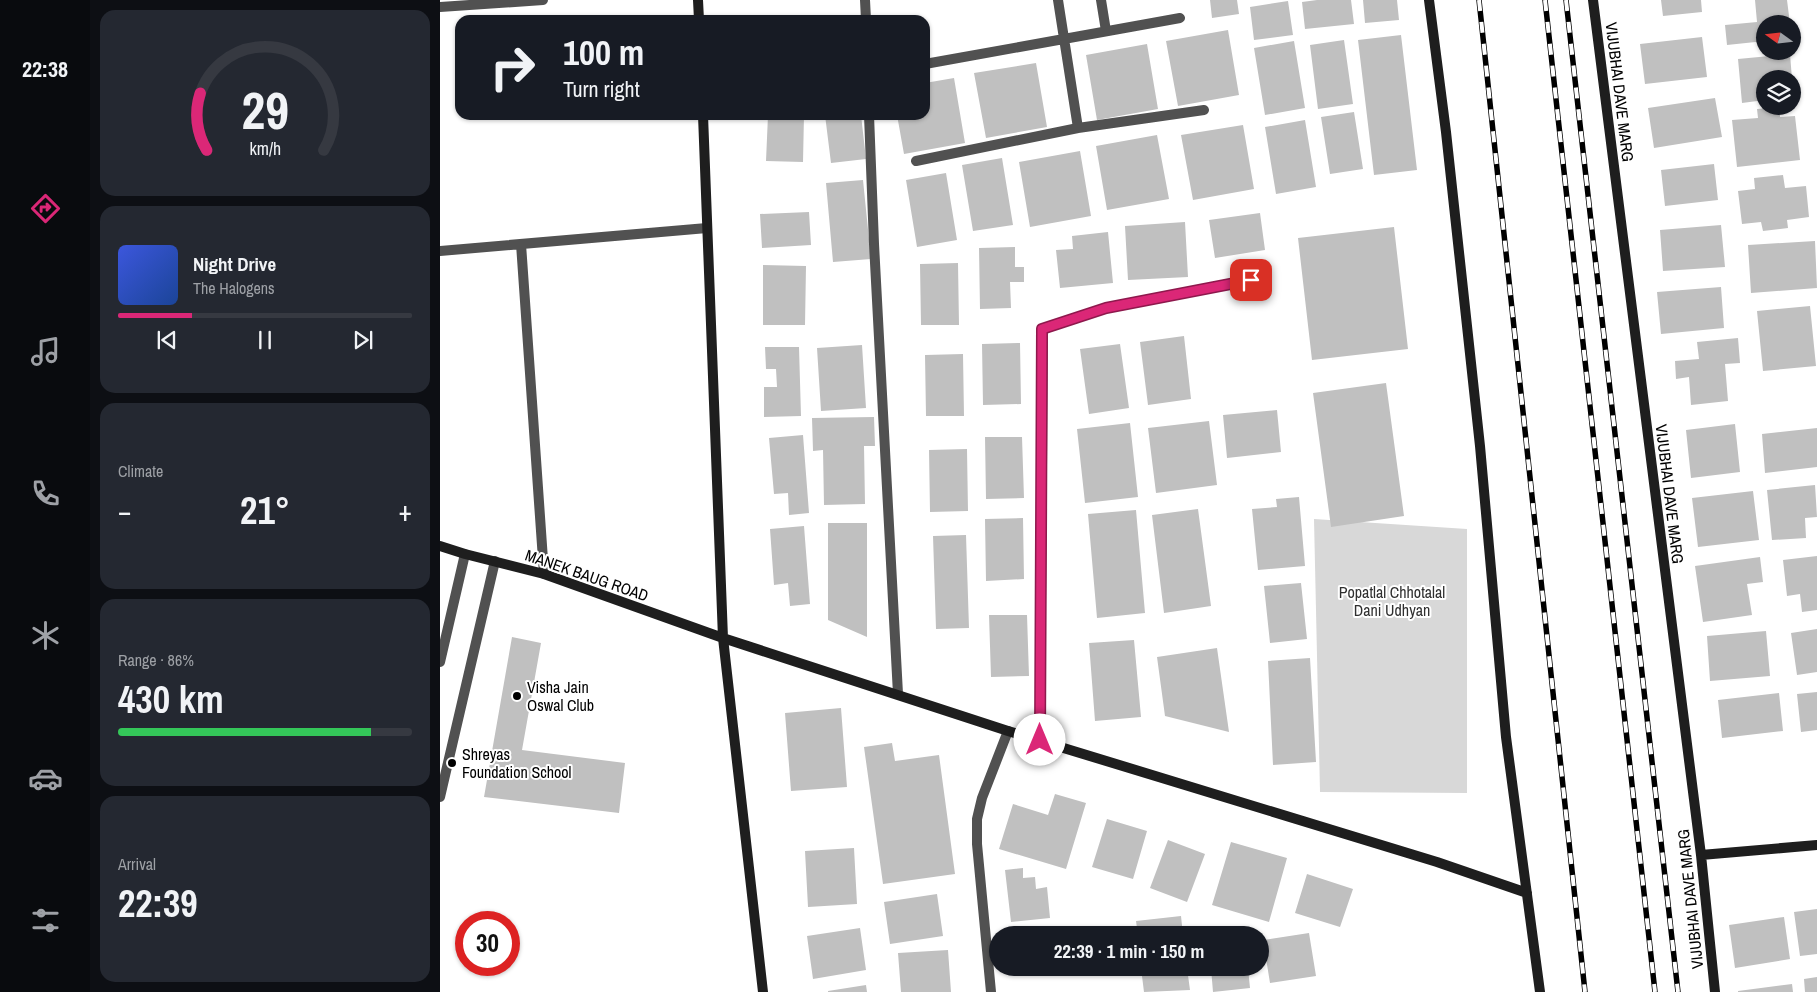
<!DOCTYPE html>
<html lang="en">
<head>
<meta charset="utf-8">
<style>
	body { margin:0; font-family:"Archivo Narrow",sans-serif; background:#242831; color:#f1f3f6; height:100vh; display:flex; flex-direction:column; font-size:19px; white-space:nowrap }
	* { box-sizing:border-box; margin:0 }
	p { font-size:16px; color:#9ea1a6 }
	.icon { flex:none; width:28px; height:28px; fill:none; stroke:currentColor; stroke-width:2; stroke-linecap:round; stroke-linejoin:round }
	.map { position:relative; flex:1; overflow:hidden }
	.side { display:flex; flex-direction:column; gap:10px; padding:10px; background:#0d0f14; width:350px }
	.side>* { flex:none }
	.top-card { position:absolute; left:15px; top:15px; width:475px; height:105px; border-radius:15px; box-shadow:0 1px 4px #0004; background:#171b24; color:#f1f3f6; overflow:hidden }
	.needle { width:32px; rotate:285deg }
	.tools { position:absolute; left:1316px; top:15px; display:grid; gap:10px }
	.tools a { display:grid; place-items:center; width:45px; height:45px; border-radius:50%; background:#171b24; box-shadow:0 1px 4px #0004; font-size:25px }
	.speed { position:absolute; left:15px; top:911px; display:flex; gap:10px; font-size:25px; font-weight:700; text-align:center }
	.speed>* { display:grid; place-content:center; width:65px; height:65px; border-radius:50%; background:#171b24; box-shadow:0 1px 4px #0004; line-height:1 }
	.speed .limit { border:8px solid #d22; background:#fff; color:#111 }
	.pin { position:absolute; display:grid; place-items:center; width:42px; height:42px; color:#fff; margin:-21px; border-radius:10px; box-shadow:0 2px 8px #0006 }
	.me { position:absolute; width:55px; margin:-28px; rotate:0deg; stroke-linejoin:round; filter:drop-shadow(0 0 4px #0008) }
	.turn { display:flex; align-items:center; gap:18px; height:105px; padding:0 25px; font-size:22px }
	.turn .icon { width:65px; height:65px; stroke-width:2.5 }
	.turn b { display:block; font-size:35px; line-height:42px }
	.big { font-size:38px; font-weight:800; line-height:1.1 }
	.side .tile { flex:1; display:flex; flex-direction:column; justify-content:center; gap:8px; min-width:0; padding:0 18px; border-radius:15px; background:#242831 }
	.side .dial { align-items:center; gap:0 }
	.dial svg { height:130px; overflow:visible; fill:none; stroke:#363941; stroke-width:7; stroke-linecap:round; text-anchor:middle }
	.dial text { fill:#f1f3f6; stroke:none }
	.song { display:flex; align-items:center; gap:15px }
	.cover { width:60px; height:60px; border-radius:8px; background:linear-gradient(135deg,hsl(230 70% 55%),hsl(220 70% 35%)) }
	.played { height:5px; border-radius:2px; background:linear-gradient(90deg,#db2777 25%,#363941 25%) }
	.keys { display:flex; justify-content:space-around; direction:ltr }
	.heat { display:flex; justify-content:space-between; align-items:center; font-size:28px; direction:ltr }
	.charge { height:8px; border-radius:4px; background:linear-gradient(90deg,#34c759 86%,#363941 0) }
	.trip { position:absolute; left:549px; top:926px; width:280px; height:50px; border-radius:25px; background:#171b24; box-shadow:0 1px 4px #0004; font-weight:800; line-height:50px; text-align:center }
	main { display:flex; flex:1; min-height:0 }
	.tab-bar { display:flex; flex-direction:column; width:90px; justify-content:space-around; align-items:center; background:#090b0e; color:#9ea1a6 }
	.tab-bar .icon { width:35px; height:35px }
	.tab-bar .on { color:#db2777 }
	.tab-bar b { font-size:22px; color:#f1f3f6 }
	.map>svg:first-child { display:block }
</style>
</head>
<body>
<main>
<nav class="tab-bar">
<b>22:38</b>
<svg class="icon on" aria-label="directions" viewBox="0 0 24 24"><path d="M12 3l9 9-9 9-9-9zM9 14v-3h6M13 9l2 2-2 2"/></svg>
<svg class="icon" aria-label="music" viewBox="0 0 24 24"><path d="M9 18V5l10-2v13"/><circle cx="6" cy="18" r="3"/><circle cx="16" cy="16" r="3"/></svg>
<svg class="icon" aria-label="phone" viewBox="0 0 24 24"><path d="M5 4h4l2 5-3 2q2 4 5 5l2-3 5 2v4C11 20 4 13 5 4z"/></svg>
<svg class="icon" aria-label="climate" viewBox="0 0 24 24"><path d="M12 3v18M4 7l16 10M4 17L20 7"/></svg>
<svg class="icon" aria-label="car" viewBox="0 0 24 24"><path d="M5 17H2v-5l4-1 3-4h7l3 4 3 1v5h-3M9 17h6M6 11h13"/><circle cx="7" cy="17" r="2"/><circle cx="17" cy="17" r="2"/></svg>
<svg class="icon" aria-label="filters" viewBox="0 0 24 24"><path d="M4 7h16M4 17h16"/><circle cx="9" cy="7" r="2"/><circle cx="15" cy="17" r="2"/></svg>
</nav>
<section class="side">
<div class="tile dial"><svg viewBox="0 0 100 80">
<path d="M14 69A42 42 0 1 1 86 69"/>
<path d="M14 69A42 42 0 0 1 10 34" stroke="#db2777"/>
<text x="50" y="56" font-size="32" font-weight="700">29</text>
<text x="50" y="72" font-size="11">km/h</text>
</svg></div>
<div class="tile">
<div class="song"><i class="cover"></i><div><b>Night Drive</b><p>The Halogens</p></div></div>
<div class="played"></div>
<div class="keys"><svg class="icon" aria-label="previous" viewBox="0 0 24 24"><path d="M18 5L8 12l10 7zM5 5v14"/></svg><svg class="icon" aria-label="pause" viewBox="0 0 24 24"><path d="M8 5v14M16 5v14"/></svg><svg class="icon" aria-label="next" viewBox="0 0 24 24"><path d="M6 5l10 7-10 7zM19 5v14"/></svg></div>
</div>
<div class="tile"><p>Climate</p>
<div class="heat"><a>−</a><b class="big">21°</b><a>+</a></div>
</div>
<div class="tile"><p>Range · 86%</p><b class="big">430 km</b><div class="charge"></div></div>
<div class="tile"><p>Arrival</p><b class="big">22:39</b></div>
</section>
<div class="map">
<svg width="1377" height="992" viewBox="0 0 1377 992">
	<rect width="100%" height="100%" fill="#fff"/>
	<path fill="#d8d8d8" d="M874 519 1027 529V793L880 792Z"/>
	<path fill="#c0c0c0" d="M770 0H797L799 14 772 18Z
		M877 0H911L914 24 865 29 862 2Z
		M923 0H957L959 20 925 23Z
		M1221 0H1261L1262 12 1223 16Z
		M1315 0H1347L1350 24H1325V41L1287 45 1285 25 1317 22Z
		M848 1 853 35 814 40 810 7Z
		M788 30 799 95 738 106 726 41Z
		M961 35 977 170 934 175 918 40Z
		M1262 37 1267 77 1205 84 1200 44Z
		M904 40 913 104 878 109 870 45Z
		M854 41 865 108 825 115 814 48Z
		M707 44 718 109 657 120 646 55Z
		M1350 54 1352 79H1325V100L1302 103 1298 59Z
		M596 63 607 127 546 138 534 73Z
		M514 78 525 143 464 154 457 115H485V83Z
		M1275 98 1282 137 1214 148 1208 108Z
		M1340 107V117L1355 116 1360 160 1297 167 1292 120 1318 118 1317 109Z
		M914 112 923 169 890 174 881 117Z
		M328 115H364L363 162 326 161Z
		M385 115H421L426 159 391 163Z
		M865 120 876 187 836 194 825 127Z
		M803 125 814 189 753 200 741 135Z
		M717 135 729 199 667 210 656 146Z
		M640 151 651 216 590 227 579 162Z
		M562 158 573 225 533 231 522 165Z
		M1274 164 1278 200 1225 206 1221 170Z
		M506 173 517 240 477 247 466 180Z
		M1343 175 1345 188 1366 186 1369 217 1347 220 1348 228 1323 231 1321 222 1302 224 1298 191 1315 189 1314 178Z
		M423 180 431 259 393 262 386 183Z
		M369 212 371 245 322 248 320 214Z
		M820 213 825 250 775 258 769 220Z
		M745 222 748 277 688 280 685 226Z
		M1281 225 1285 267 1223 271 1220 230Z
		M954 227 968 349 872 360 858 238Z
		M668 232 673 283 620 288 616 250 633 249 632 236Z
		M1375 241 1377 288 1311 293 1308 245Z
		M575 247V267H584V282H570L571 308 540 309 539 248Z
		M518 263 519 325H481L480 264Z
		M323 265 366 266 365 325H323Z
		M1281 287 1284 328 1221 334 1217 292Z
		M1370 306 1376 366 1323 371 1317 311Z
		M744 336 751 399 708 405 700 342Z
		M1298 338 1300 363 1285 364 1288 401 1251 405 1249 377 1236 379 1235 361 1259 359 1257 342Z
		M580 343 581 404 543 405 542 344Z
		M680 344 689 408 649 414 640 349Z
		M422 345 426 408 381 411 377 348Z
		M325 347H359L361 416 324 417V387H337L336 369H326Z
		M523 354 524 416H486L485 355Z
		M946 383 964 516 891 527 873 393Z
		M837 410 841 452 787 458 783 415Z
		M434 417 435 446H424L425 504 384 505 383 450 373 451 372 418Z
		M769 421 777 485 716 493 708 428Z
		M690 423 698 497 645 503 637 429Z
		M1295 424 1300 472 1251 478 1246 430Z
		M1377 428V467L1325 473 1322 434Z
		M363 435 369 513 349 515 348 493 334 494 329 438Z
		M545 437H582L584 498 546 499Z
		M527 449 528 511 490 512 489 450Z
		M1375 485 1377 517 1365 518 1366 538 1332 540 1327 490Z
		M1313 491 1319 540 1258 547 1252 498Z
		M859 497 865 566 818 570 812 509 837 507 836 499Z
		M758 509 771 606 724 613 712 515Z
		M696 510 705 613 657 618 648 514Z
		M583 518 584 579 546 581 545 519Z
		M388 523H427V637L388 620Z
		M364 526 370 604 350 606 348 583 334 585 330 529Z
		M526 535 529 628 496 629 493 536Z
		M1377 556V610L1362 612 1360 594 1347 596 1343 560Z
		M1320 557 1323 582 1307 584 1312 615 1263 622 1255 566Z
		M861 583 867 639 830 643 824 586Z
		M549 615H587L589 676 551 677Z
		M1377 629V672L1357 675 1351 633Z
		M1326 631 1330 676 1270 681 1267 636Z
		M72 637 101 643 82 750 185 763 179 813 44 797Z
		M694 640 701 717 655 721 649 643Z
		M777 648 789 732 725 716 717 657Z
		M870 658 876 762 833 765 828 661Z
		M1377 692V730L1361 732 1357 694Z
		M1339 693 1343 731 1282 738 1278 700Z
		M401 708 407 787 351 791 345 713Z
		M452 743 455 761 499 755 515 874 443 884 424 747Z
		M615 794 646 803 626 869 559 849 573 804 608 815Z
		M667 819 707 831 693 879 652 867Z
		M728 840 765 854 747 902 710 888Z
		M791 842 847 858 829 922 772 905Z
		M414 848 417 904 368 907 365 851Z
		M583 868V878L595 877 596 889 607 887 610 918 571 922 565 870Z
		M867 874 913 889 900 927 855 913Z
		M497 894 503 936 450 944 444 902Z
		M1377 909V954L1360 956 1354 912Z
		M741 916 743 935H698L696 921Z
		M1344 917 1350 959 1295 968 1289 925Z
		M420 928 426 970 373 979 367 936Z
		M869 933 876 976 830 983 823 940Z
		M508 950 511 992H461L458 953Z
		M701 968H747L750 990 704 992Z
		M771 968H808L810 988 773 992Z
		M1377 977V992H1365L1364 979Z
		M1352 984 1353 992H1298V991Z
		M426 985 427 992H388V991Z"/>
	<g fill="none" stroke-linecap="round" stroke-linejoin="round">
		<path stroke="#515151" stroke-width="10" d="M0 662 25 554
			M0 797 55 561"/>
		<path stroke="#515151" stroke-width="10" d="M425 0 426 20
			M618 0 638 128
			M661 0 666 31
			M0 7 103 0
			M485 64 740 18
			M429 115 434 244 458 694
			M476 161 638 128 764 110
			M81 244 104 574
			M0 251 267 228
			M600 740 603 329 666 308 811 280
			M551 992 537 844V819L542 798 568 731"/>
		<path stroke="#1e1e1e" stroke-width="10" d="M258 0 259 20
			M989 0 1006 132 1040 446 1066 737 1100 992
			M1153 0 1261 855 1275 992
			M263 115 283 638 323 992
			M0 546 25 554 104 574 283 638 568 731 997 862 1087 893
			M1261 855 1377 845"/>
		<defs>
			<path id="rail" d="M1039 0 1145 992
				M1105 0 1215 992
				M1126 0 1238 992"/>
		</defs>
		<use href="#rail" stroke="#000" stroke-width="5.5"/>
		<use href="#rail" stroke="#fff" stroke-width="4" stroke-dasharray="11" stroke-linecap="butt"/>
	</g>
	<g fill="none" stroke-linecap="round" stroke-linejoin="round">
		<defs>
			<path id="route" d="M600 740 602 329 666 308 811 280"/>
		</defs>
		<use href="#route" stroke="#8e194d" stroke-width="12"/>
		<use href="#route" stroke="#db2777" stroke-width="9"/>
	</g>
	<g fill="#000" stroke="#fff" stroke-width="2">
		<circle cx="77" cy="696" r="5"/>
		<circle cx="12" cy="763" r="5"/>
	</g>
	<g text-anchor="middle" stroke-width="4" stroke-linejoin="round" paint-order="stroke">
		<g font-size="16" fill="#000" stroke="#fff">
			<text transform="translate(1180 92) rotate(83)" y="6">VIJUBHAI DAVE MARG</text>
			<text transform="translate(1230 494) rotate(83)" y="6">VIJUBHAI DAVE MARG</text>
			<text transform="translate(147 575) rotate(19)" y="6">MANEK BAUG ROAD</text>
			<text transform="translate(1250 899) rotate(-96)" y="6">VIJUBHAI DAVE MARG</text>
		</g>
		<g font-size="16" fill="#2f2f2f" stroke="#fff">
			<text x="952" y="598">Popatlal Chhotalal<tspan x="952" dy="18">Dani Udhyan</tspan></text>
		</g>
		<g font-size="16" fill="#000" stroke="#fff" text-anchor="start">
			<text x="87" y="693">Visha Jain<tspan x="87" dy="18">Oswal Club</tspan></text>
			<text x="22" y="760">Shreyas<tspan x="22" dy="18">Foundation School</tspan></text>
		</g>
	</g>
</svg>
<div class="tools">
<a><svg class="needle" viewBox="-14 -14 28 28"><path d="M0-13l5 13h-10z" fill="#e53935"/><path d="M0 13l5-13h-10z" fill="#9ea1a6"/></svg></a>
<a><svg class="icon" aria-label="layers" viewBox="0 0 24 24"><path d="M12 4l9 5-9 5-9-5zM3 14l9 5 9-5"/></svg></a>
</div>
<div class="speed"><div class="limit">30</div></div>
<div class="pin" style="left:811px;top:280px;background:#d93025"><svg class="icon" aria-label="arrive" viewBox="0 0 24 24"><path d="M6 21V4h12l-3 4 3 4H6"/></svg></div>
<svg class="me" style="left:600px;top:740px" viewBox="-20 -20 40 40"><circle r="19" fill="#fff"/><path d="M0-13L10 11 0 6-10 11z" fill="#db2777"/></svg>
<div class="trip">22:39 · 1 min · 150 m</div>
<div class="top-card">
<div class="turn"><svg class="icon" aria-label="right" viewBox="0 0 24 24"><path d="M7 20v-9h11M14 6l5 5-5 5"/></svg><div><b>100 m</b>Turn right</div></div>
</div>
</div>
</main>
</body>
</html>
